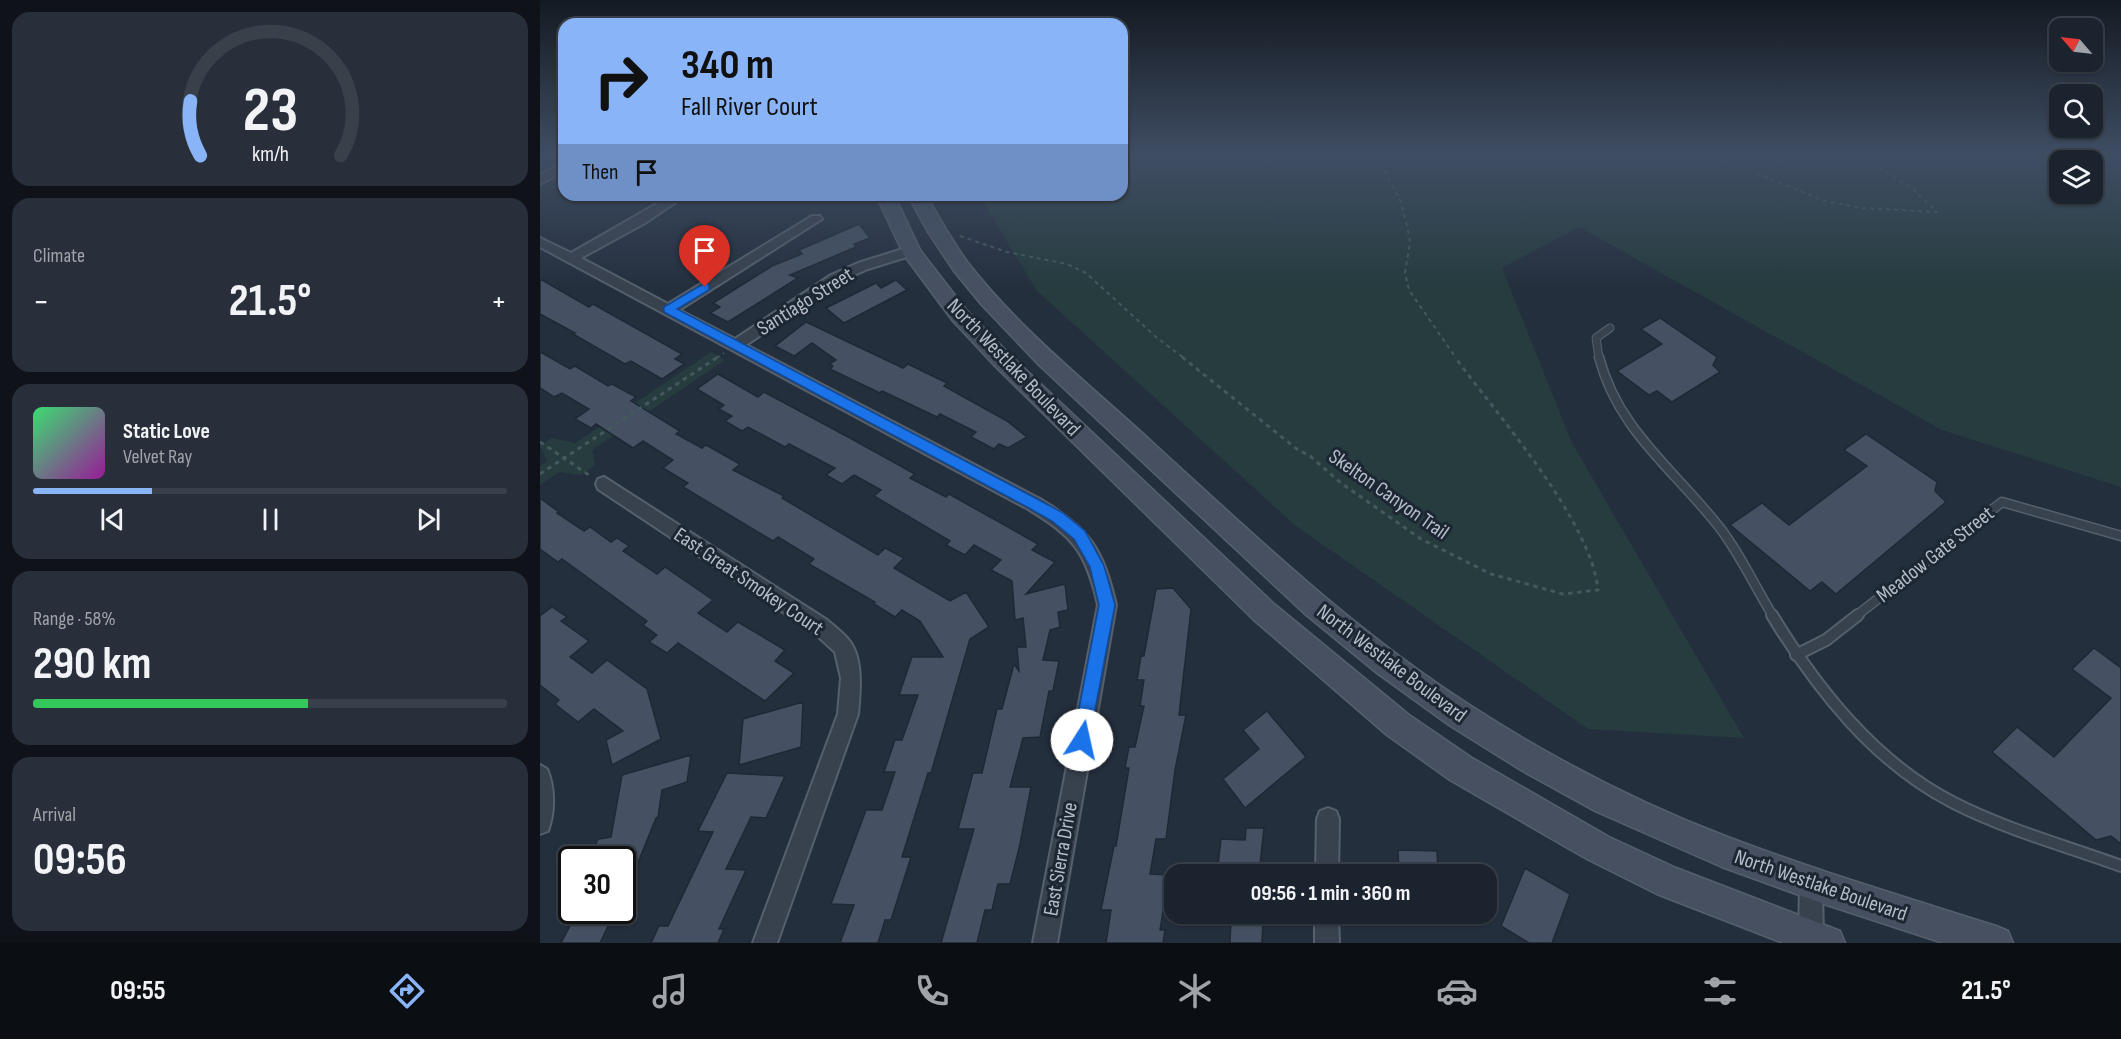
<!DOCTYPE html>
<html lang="en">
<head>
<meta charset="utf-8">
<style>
	body { margin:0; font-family:"Sofia Sans Condensed",sans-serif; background:#282f3a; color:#f1f3f6; height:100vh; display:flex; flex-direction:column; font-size:22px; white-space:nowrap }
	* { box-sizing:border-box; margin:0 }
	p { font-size:20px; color:#a0a4aa }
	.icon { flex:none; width:33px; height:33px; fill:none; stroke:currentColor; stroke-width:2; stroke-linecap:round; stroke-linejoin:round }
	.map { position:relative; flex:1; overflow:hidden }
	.details { display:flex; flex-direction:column; gap:12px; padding:12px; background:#0f1319; width:540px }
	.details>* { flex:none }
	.top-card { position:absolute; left:18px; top:18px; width:570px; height:183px; border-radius:18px; box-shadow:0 2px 4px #0004,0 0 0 2px #39404a; background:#8ab4f8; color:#111; overflow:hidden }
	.needle { width:39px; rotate:298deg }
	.fabs { position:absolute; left:1509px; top:18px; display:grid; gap:12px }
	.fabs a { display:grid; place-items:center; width:54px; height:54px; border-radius:12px; background:#1b232e; box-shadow:0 2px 4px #0004,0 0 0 2px #39404a; font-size:30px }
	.speed { position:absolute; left:18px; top:846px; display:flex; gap:12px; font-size:30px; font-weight:700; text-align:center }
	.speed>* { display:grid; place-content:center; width:78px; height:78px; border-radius:50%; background:#1b232e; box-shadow:0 2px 4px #0004,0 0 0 2px #39404a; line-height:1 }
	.speed .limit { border:3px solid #111; border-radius:9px; background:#fff; color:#111 }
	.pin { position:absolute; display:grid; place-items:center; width:51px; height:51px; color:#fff; margin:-62px -26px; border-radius:50% 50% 50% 0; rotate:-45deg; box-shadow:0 0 6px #0007 }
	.pin .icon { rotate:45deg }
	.me { position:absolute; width:66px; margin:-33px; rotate:10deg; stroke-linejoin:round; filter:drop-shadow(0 0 4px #0008) }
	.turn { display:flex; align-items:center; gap:21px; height:126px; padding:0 24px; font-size:27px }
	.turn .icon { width:78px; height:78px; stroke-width:2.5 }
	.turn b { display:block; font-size:42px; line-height:51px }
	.then { display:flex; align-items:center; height:57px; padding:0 24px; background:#0003; gap:12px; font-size:22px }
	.big { font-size:45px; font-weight:700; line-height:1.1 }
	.details .widget { flex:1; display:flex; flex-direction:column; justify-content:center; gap:9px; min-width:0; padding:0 21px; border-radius:18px; background:#282f3a }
	.details .dial { align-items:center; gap:0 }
	.dial svg { height:156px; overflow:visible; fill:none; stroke:#39404a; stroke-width:7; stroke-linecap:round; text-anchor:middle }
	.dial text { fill:#f1f3f6; stroke:none }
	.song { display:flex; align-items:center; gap:18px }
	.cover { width:72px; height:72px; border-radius:9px; background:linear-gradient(135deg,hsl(140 70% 55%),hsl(300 70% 35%)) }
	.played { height:6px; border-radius:3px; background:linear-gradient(90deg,#8ab4f8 25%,#39404a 25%) }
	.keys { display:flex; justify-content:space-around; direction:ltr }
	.heat { display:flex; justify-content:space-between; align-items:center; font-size:33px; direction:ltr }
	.charge { height:9px; border-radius:4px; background:linear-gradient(90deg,#34c759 58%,#39404a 0) }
	.trip { position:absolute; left:624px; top:864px; width:333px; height:60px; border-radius:18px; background:#1b232e; box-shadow:0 2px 4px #0004,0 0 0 2px #39404a; font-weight:700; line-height:60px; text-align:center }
	.dock { display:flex; height:96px; justify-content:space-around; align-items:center; background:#0b0e12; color:#a0a4aa }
	.dock .icon { width:42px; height:42px }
	.dock .active { color:#8ab4f8 }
	.dock b { font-size:27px; color:#f1f3f6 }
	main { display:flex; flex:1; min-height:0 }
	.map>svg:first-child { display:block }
</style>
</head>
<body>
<main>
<section class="details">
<div class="widget dial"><svg viewBox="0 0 100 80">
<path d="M14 69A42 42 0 1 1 86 69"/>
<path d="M14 69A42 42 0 0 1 9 41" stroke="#8ab4f8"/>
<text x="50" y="56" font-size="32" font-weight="700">23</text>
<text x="50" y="72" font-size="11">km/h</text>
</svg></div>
<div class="widget"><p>Climate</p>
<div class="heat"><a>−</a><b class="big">21.5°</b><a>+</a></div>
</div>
<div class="widget">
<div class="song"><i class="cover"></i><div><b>Static Love</b><p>Velvet Ray</p></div></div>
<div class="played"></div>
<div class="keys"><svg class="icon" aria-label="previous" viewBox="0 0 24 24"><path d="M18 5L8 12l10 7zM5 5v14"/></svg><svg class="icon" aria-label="pause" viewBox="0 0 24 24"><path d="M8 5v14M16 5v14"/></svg><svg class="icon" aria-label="next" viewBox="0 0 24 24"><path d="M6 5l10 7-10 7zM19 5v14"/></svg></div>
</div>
<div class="widget"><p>Range · 58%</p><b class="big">290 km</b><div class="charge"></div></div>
<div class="widget"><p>Arrival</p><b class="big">09:56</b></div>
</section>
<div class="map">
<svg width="1581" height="943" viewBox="0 0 1581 943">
	<rect width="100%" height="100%" fill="#242f3e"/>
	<path fill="#263c3f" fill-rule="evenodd" d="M582 155H1581V487L1402 430 1039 227 962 268 1032 443 1204 738 1048 729 756 526 497 291 439 195H582ZM1520 160H1552V194H1520Z
		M171 352 185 360 52 450 55 465 41 475 19 472 0 485V466L7 461 0 446 12 438 35 443Z"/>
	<path fill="#455162" stroke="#1f2835" stroke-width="1.5" d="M319 224 330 238 314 244 316 247 250 275 258 278 188 322 170 313 180 307 173 303 232 266 262 254 259 250Z
		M0 279 49 307 53 304 142 354 135 359 144 364 122 379 91 361 85 364 33 334 35 333 0 314Z
		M356 280 367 290 304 323 286 308 336 283 341 288Z
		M1120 318 1177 357 1173 365 1180 372 1132 402 1117 391 1109 395 1077 371 1122 344 1101 329Z
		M266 322 363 368 368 364 407 383 404 386 467 421 487 437 468 448 459 444 454 449 431 437 436 432 400 414 397 417 342 391 340 393 290 369 293 366 290 364 296 360 272 343 254 356 235 346Z
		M0 352 30 369 35 366 68 386 72 384 96 397 91 401 140 431 136 434 162 448 166 445 200 464 193 470 244 496 242 498 338 555 345 548 364 558 354 568 410 601 426 592 449 627 430 639 391 773H388L362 857H371L351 920H345L338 943H300L314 905 291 904 326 810H342L355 772H344L355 740H362L378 695H359L372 657H403L380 621 362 610 355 617 334 604 335 602 269 564 274 559 238 537 233 541 143 487 148 483 123 468 133 460 103 441 93 448 56 424 51 428 35 419 49 409 22 393 14 397 0 388Z
		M178 374 218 397 224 392 310 438 375 474 370 478 406 497 409 494 498 544 492 550 515 562 486 594 525 584 528 610 518 612 520 627 510 630 503 660 519 661 513 691H509L500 737 483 738 470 787H491L480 844 470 884H458L452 910H445L437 943H401L434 829H418L433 773H442L457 709H462L474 664 479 671 477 647H486L483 618 475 620 472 581 451 570 461 560 434 545 425 555 406 545 410 541 334 496 341 490 314 475 302 484 286 475 295 468 249 444 245 447 208 427 202 431 185 421 192 416 179 409 184 405 157 389Z
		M1326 434 1397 482 1395 491 1406 502 1296 594 1282 582 1270 591 1190 525 1222 503 1249 525 1327 466 1304 450Z
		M0 498 19 512 17 513 44 531 50 527 71 542 77 538 89 546 83 551 117 574 125 567 173 600 158 613 187 632 198 622 245 650 235 661 254 673 225 701 138 643 127 653 109 642 117 635 103 625 107 621 22 559 18 562 0 549Z
		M633 588 651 609 639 715H646L635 770 626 839H616L610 874 629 875 620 930H625L623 943H566L571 910H561L574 846H576L589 768H585L589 747H595L604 706H600L604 680H597L601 656H604L616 589Z
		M12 607 27 617 21 621 49 641 30 657 52 673 67 660 107 689 121 739 72 765 66 740 83 731 54 709 38 722 15 704 19 700 0 685V616Z
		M1554 648 1581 668V844L1571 836 1556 840 1452 752 1477 727 1514 757 1571 698 1532 669Z
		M263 702 261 747 199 765 203 719Z
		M727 711 766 757 705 808 683 779 719 749 703 730Z
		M151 755 147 782 122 790 118 817 116 818 82 902V860H49L58 839 71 837 82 775Z
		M187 773 245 776 226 818 211 817 186 869 206 870 179 929H184L178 943H111L119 926H128L173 832 158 831Z
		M706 828H724L719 874H677L681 839 705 840Z
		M858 850 897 851 898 874H859Z
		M985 868 1030 894 1012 943H989L961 926Z
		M691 919H723L722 943H690Z
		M32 922H70L60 943H21Z"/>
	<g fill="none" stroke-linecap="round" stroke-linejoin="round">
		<defs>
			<path id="lane-far2" d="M1059 358 1056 338 1070 328"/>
			<path id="lane-far1" d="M1059 357C1077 428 1132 468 1176 523 1197 548 1215 587 1233 616
				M1316 616 1462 502 1581 536"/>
			<path id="lane" d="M1232 615C1277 689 1335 763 1414 803 1467 830 1526 846 1581 866
				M1256 655 1286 640 1318 615"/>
			<path id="street" d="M24 162V171L0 184V175Z
				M132 195H146L105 223 41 258 128 304 272 216H280L282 219 139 310 195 339 291 275 318 263 366 248H376L378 251 376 254 328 269 301 281 206 345 500 499C550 529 563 549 576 605L517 943H493L558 605C546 552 534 537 488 509L0 247V238L31 253Z
				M64 477 287 620C294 626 302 632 308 639 324 657 320 693 318 714L237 943H213L298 714 301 678 295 652 273 632 58 489 56 484 58 479Z
				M0 765 7 769C15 787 15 812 8 831L0 834Z
				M788 808 796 811 799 819 798 874H776L777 819 780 811Z
				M1271 871 1279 874 1282 882 1283 943H1259L1260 882 1263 874Z
				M775 914H798L799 943H775Z"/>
			<path id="secondary" d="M336 195H354L380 250 427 311 471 356 734 604 869 715 932 758 1069 837 1136 868 1300 931 1305 943H1243L1117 894 1047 859 910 780 847 735 714 620 455 366 413 321 364 255Z
				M368 195H386C399 218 412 241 428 263 481 331 550 385 613 443 715 536 815 632 931 706 1010 757 1096 802 1185 836 1274 870 1365 897 1456 926L1468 931 1473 943H1403L1284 904 1182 867 1055 811 981 770 909 725 837 673 764 613 499 365 441 304 414 271 388 232Z"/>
		</defs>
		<use href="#lane-far2" stroke="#565f6c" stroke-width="9"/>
		<use href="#lane-far1" stroke="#565f6c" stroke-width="11"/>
		<use href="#lane" stroke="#565f6c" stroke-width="14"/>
		<use href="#street" stroke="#565f6c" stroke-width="4"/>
		<use href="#secondary" stroke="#565f6c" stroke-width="3"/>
		<path stroke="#44595c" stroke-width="2" stroke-dasharray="4 4" stroke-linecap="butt" d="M841 155 846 174 861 202 868 230 870 242 865 273 869 290 916 358
			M1172 155 1284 201 1323 208 1397 212 1374 190 1320 155
			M420 236 467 252 527 264 546 273 616 337 644 358
			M176 358 184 353"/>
		<path stroke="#44595c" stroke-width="3" stroke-dasharray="4.5 4.5" stroke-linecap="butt" d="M642 357 758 450 770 456 801 483 881 539 951 574 1023 594 1058 590C1051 520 957 415 915 357
			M0 442 52 477
			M0 474 178 357"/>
		<use href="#lane-far2" stroke="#38414e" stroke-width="7"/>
		<use href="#lane-far1" stroke="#38414e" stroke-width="8"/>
		<use href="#lane" stroke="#38414e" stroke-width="10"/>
		<use href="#street" fill="#38414e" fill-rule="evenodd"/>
		<use href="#secondary" fill="#465061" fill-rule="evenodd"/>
	</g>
	<linearGradient id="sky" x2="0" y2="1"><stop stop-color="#141a22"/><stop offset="0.54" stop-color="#3f4d63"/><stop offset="1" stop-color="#3f4d63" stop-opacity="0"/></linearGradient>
	<rect width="1581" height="287" fill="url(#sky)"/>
	<path fill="#1a73e8" stroke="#114b97" stroke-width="1.5" d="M165 283 169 284V290L137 309 499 500 523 513 545 531 564 566 575 605 548 746 542 749 536 746 533 740 559 605 550 567 534 539 512 521 489 508 124 312V307Z"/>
	<g text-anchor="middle" stroke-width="6" stroke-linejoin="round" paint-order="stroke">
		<g font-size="21" fill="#b4bcc9" stroke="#1d2633">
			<text transform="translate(265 301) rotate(-32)" y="7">Santiago Street</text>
			<text transform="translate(474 367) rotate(46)" y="7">North Westlake Boulevard</text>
			<text transform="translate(849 494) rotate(35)" y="7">Skelton Canyon Trail</text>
			<text transform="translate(1395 554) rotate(-38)" y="7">Meadow Gate Street</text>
			<text transform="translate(209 581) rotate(34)" y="7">East Great Smokey Court</text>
			<text transform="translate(852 663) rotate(37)" y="7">North Westlake Boulevard</text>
			<text transform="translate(520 859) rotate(-80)" y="7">East Sierra Drive</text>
			<text transform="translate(1281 885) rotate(19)" y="7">North Westlake Boulevard</text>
		</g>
	</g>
</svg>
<div class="fabs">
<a><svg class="needle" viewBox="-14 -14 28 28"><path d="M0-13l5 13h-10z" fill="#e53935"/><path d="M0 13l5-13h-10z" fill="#a0a4aa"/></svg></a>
<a><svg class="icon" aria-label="search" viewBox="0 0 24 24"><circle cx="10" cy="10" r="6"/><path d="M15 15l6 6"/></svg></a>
<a><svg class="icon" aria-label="layers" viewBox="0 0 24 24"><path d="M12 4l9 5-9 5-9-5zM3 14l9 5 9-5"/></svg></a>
</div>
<div class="speed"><div class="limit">30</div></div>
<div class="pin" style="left:165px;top:287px;background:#d93025"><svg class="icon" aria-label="arrive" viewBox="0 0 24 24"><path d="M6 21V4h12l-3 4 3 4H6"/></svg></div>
<svg class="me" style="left:542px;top:740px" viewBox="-20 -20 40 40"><circle r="19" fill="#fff"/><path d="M0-13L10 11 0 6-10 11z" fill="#1a73e8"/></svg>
<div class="trip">09:56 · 1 min · 360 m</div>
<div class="top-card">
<div class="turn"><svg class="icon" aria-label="right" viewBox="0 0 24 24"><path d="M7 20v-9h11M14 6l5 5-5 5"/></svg><div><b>340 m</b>Fall River Court</div></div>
<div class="then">Then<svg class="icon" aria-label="arrive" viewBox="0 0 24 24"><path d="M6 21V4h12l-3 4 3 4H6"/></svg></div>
</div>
</div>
</main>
<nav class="dock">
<b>09:55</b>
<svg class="icon active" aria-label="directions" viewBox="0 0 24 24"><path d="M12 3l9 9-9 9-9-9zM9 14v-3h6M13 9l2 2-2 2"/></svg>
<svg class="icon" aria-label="music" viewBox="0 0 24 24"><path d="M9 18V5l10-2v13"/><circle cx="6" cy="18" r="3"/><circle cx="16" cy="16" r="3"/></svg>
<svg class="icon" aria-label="phone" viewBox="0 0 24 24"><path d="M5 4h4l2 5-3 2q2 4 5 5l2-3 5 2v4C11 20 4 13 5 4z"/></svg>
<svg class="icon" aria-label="climate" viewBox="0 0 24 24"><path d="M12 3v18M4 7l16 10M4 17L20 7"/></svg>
<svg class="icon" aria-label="car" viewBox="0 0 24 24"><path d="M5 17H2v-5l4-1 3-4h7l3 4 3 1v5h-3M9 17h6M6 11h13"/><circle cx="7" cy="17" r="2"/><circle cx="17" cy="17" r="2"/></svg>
<svg class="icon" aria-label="filters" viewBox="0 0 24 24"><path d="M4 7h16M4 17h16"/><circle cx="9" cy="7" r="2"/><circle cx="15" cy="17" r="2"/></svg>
<b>21.5°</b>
</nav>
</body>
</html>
